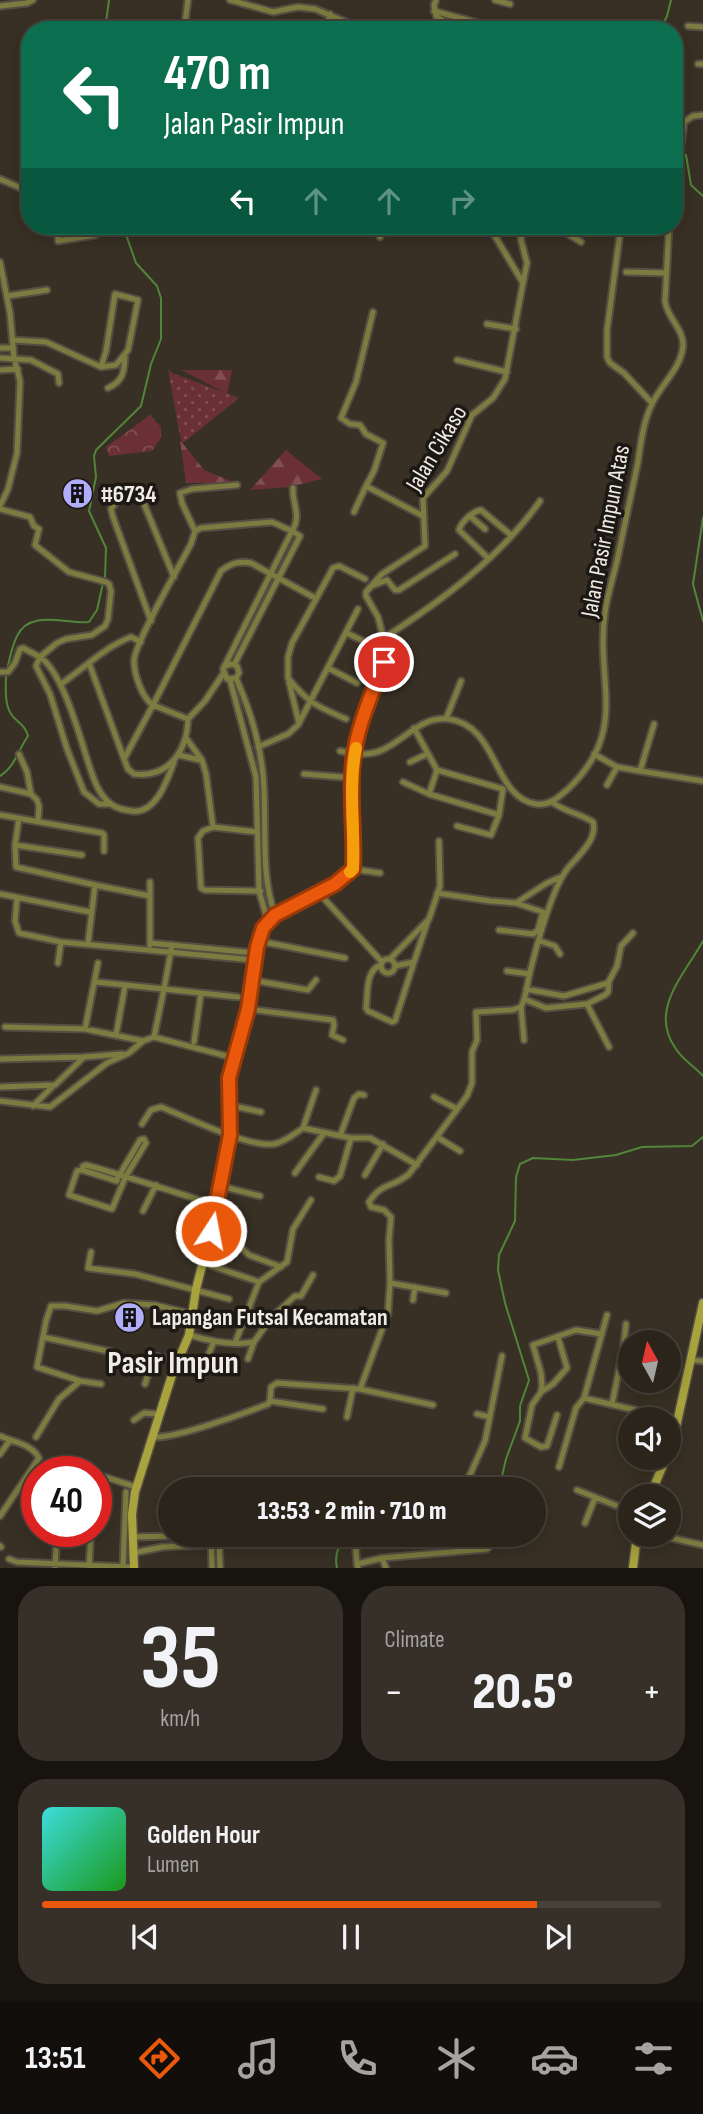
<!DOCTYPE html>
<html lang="en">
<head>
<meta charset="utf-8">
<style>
	body { margin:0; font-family:"Sofia Sans Condensed",sans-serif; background:#363028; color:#f1f3f6; height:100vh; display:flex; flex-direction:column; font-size:26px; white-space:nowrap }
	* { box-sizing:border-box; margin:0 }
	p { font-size:23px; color:#a5a4a3 }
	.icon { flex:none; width:38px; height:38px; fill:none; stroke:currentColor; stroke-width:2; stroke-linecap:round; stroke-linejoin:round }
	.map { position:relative; height:1568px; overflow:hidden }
	.panel { display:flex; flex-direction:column; gap:18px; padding:18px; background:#17140f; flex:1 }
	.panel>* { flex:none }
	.top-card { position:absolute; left:21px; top:21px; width:662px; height:214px; border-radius:28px; box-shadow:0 4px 18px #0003,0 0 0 2px #46413a; background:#0b6e4f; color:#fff; overflow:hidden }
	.needle { width:46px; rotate:352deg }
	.buttons { position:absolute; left:618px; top:1330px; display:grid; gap:14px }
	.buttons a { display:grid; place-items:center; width:63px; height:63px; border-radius:50%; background:#2a241b; box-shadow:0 4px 18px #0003,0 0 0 2px #46413a; font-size:35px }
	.speed { position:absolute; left:21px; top:1456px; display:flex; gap:14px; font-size:35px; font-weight:700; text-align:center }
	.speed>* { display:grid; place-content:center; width:91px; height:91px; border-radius:50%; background:#2a241b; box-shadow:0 4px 18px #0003,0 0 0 2px #46413a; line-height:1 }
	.speed .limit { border:10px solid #d22; background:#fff; color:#111 }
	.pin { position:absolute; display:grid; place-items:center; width:60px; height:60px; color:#fff; margin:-30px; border:4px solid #fff; border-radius:50%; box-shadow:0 2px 7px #0007 }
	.me { position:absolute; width:77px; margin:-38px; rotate:11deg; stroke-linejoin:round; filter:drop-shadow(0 0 5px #0008) }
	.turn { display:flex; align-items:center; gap:24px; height:147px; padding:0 28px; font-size:32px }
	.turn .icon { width:91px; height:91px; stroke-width:2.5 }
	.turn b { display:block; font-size:49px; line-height:60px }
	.lanes { display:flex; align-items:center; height:66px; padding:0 28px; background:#0003; justify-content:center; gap:35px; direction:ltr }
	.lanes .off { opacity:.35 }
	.big { font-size:52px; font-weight:800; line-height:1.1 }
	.panel .tile { flex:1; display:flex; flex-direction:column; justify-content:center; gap:10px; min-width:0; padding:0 24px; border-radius:28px; background:#363028 }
	.panel .dial { align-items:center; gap:0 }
	.dial b { font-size:91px; line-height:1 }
	.song { display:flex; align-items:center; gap:21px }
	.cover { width:84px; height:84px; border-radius:10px; background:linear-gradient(135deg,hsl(180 70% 55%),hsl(120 70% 35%)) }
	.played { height:7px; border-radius:4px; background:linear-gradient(90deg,#ea580c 80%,#46413a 80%) }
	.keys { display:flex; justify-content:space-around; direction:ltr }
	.heat { display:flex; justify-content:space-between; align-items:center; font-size:38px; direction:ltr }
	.panel .tiles { flex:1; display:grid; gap:18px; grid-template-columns:1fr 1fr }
	.tile:last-child { grid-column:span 2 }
	.trip { position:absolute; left:158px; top:1477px; width:388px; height:70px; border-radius:35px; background:#2a241b; box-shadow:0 4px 18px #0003,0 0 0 2px #46413a; font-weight:800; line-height:70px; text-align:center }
	.tabs { display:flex; height:112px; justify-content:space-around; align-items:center; background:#110e0b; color:#a5a4a3 }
	.tabs .icon { width:49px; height:49px }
	.tabs .active { color:#ea580c }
	.tabs b { font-size:32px; color:#f1f3f6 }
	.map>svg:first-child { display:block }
</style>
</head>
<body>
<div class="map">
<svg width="703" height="1568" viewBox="0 0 703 1568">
	<defs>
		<pattern id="grass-dots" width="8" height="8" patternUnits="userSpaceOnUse" patternTransform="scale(1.75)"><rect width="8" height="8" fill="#6b3036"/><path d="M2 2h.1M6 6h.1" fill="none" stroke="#804e53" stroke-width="1.8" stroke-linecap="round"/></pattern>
		<pattern id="forest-firs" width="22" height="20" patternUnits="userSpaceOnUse" patternTransform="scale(1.75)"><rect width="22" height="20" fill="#6b3036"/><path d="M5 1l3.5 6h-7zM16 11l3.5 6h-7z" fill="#804e53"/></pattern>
		<pattern id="park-crowns" width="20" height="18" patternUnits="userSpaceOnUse" patternTransform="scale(1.75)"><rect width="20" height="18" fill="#6b3036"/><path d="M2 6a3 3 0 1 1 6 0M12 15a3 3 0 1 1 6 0" fill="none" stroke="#804e53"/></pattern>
	</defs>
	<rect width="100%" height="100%" fill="#383024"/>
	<path fill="url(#grass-dots)" d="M168 369 172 373 239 398 183 443 180 436Z"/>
	<path fill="url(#forest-firs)" d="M182 370H232L227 394Z
		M180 440 204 470 236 483H186Z
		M286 450 322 479 289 487 250 490Z"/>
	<path fill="url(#park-crowns)" d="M150 415 161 427V438L152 451 109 456 106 447Z"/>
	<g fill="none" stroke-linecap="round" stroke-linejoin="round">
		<path stroke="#518539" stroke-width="2" d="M105 30 109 0
			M660 30 667 16 671 0
			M682 154 686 155 691 185 703 196
			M703 518 693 584 703 621
			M105 578 106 548 89 511 96 477 94 456 96 450 141 406 151 364 161 339V298L157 286 136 263 123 226
			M7 669C10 658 12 646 17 636 30 609 65 624 89 622L97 610 103 583
			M0 776C15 767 18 750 28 736 25 724 17 723 11 714 4 703 6 686 6 674
			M703 941C684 975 648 1011 676 1049 682 1059 695 1067 703 1076
			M499 1489 506 1459 520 1421V1406L529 1380 505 1303 498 1270 499 1255 515 1221 516 1177 520 1164 533 1158 573 1160 616 1155 642 1147 692 1146 703 1137
			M337 1568C334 1555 338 1545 346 1535"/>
		<defs>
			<path id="street" d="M230 0 273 12 298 7 315 9 365 30
				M436 0 434 5 436 16 456 30
				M495 0 510 4
				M0 6 27 3 33 0
				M434 11 501 29
				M688 26 703 27
				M184 30 188 0
				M326 30 330 14
				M698 64H703
				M0 179 30 192
				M674 195 684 122 693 116 703 115
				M58 226V241L95 235
				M522 226 521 240 527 263 523 283
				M555 226 581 242
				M621 226 607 330V357L610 363 624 373 652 403
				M380 237 383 226
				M0 262 10 313 14 358 20 381 17 453 8 489 0 506
				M626 272 666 273
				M7 296 47 290
				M373 312 356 382 341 418 350 424 360 425 366 434 383 443 374 471 366 486 423 516
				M487 324 516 329
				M13 340 46 342 101 367 116 365 128 350 138 300 115 294 106 351 101 367
				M0 348H13
				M0 358 31 360 58 374 59 383
				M457 360 507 372
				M0 370 18 369
				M108 388C123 381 124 373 125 357
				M0 509 30 517 34 526 39 529 35 545 69 572 106 582 109 584 111 591 108 619 105 626 92 635 66 639 57 643 40 657 23 648 20 649 15 663 8 672H0
				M354 512 366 486
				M470 516 485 529
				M195 531 182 503 180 493 192 489 237 485
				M488 558 459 530C461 522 473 511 481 510L511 535
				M371 586 387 580 395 590H399L455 554
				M151 621 113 517 111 509C117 499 128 495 138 495L142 499 174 577
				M347 633 365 642
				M384 638C441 601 500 558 540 501
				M89 663 124 759 128 769 134 774C169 778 187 751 188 719
				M226 666 231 664 237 666 239 673 236 678 227 679 223 669 292 531 300 536 234 665
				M328 668 357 683
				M223 674 205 701 188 719 153 705 221 571C231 563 239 561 251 563L315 598
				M236 678C248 705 258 737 262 766 269 816 258 866 275 915
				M230 680 256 777 259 891 268 922
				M289 682 299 723
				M61 684C84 668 105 647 131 637L141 642
				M346 719C318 707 307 702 288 678V657L292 643 333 568 339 566 365 579
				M446 719 461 681
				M414 728 437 770 429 794 499 815 503 789 437 770
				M186 738 202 760 206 774 213 827 257 832
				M258 747 288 734 298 725 358 609
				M340 751C353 754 370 756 382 750 405 740 421 716 448 719 499 725 492 797 536 804 550 806 559 797 568 789 630 730 595 682 605 613 607 596 613 578 617 561 624 528 631 495 638 462 641 442 643 422 652 404 661 384 681 369 683 346 684 329 667 318 665 301L669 226
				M19 754 27 772 31 794 37 800 39 806 38 822
				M354 754 359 731 387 651 378 617 366 596V592L382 574 425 546 423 498 447 471 472 415 493 398 505 379 523 283 489 226
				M594 754 617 767 640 771 654 724
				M179 755 200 760
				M124 759 153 705C142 698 134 674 134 661 134 644 180 565 191 544L195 531 201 528 272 522 292 531C302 515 292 504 293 488
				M410 762 427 754
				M640 771 703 781
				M304 774 353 778
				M403 782 429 794
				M607 785 617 767
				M0 787 31 794
				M110 804H99L84 792 67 749 50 694 36 666 40 657C63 673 79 734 88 762 93 777 98 795 111 804 117 809 124 810 132 811 156 814 167 781 174 762
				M0 815 102 833 104 835V851
				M19 818 15 845 16 867 95 885 88 944
				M457 826 491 835 499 815
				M213 827 203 831 198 838 201 888 205 890 261 891
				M15 845 82 855
				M353 869 380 873
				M150 882V945
				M95 885 150 896
				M318 892 382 962
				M437 893 490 901 516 903 543 912 538 930 533 934 499 930
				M0 894 90 912
				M17 899 15 921 19 933 61 942 254 960
				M516 903 547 883 561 877
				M259 941 345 958
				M540 941 555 946 560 954
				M150 943 255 953
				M172 945 164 989 238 997
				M390 959 429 919 440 886 439 841
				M381 966a7 7 0 1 1 14 0a7 7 0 1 1-14 0Z
				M58 963 61 942
				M381 965C365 970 368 994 366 1008L368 1011 392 1022 395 1021 414 962
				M395 966 414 962 428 920
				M507 971 530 974
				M252 980 308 990 316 980
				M96 982 164 989 154 1037
				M526 989 564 996 608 983 617 966 621 946 633 933
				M524 999 546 1008 587 1004 605 995 608 992 609 981
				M587 1004 609 1047
				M521 1007 524 1040
				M248 1009 333 1020 334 1025 332 1035 343 1040
				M5 1027 85 1029 143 1041
				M85 1029 98 963
				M116 1035 125 986
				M154 1037 234 1058
				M194 1042 201 993
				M0 1059 84 1057 122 1054
				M0 1087 55 1085 84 1057
				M434 1097 457 1109
				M0 1101 50 1107 107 1063 129 1053 143 1041 154 1037
				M229 1105 261 1112
				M33 1106 53 1086
				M142 1124 151 1110 161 1107C186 1117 249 1148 274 1144 285 1142 294 1134 303 1128L351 1138H370L417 1165
				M303 1128 316 1090
				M340 1136 354 1098 359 1094 364 1095
				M437 1137 460 1151
				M82 1170 117 1181
				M295 1173 324 1133
				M365 1175 383 1144
				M319 1177 334 1181 340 1176 351 1138
				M116 1181 140 1140 144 1139 146 1143 126 1176 112 1209 69 1195 77 1171 82 1170 83 1166 86 1165C130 1177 173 1192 216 1205
				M220 1186 260 1196
				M143 1211 156 1185
				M213 1221 249 1255 281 1267
				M91 1252 88 1268 135 1274 229 1299
				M203 1263 259 1282
				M390 1283 446 1293
				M413 1300 415 1287
				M189 1335C209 1341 233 1346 254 1342L271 1318 295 1296H301L313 1275
				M43 1337 112 1352
				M235 1343 259 1282 287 1262 293 1229 311 1200
				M208 1356 214 1341
				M248 1359 254 1342
				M690 1360 703 1361
				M101 1384 80 1381 37 1367 46 1321 51 1306H65L97 1311 124 1303 155 1305 192 1314
				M145 1384 154 1356 178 1361
				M360 1389 433 1405
				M541 1392 553 1384 567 1368 558 1337
				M584 1398 607 1315
				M270 1401 323 1409
				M612 1404 623 1351 626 1324
				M477 1414 490 1417
				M557 1415 547 1446 541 1447 525 1438 532 1405 541 1392 542 1385 541 1373 533 1345 576 1330 602 1334
				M347 1417 353 1388
				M134 1420 144 1413 158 1414
				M0 1436C13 1442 32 1444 39 1458L0 1516
				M36 1437 59 1399 80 1381
				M153 1437C175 1439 245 1413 268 1404L270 1401 271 1387 277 1383 360 1389 388 1313 390 1283 389 1240 391 1217 384 1210 371 1207 369 1202C383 1181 391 1189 409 1174L467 1096 472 1083V1052L477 1040 476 1012 512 1010 521 1007C526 998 527 986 529 976 536 948 551 889 568 868 578 856 598 839 593 822 579 813 565 812 552 802
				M0 1454 10 1440
				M559 1467 576 1408 584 1398 678 1420
				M75 1472H84
				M105 1477 136 1487
				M213 1487 214 1489
				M302 1489H308
				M485 1489 470 1483 469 1477 485 1441 502 1356
				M577 1490 630 1511
				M585 1523 595 1498
				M211 1535 212 1568
				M219 1535 220 1568
				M439 1535 469 1549
				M658 1535 703 1545
				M132 1537 214 1535
				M0 1546 1 1547
				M133 1553 162 1547 297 1540 312 1535
				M9 1559 17 1562 129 1567
				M357 1564 355 1540 358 1535
				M123 1566 126 1492
				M55 1568 57 1531
				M89 1568 91 1531
				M358 1568 357 1564 382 1558
				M386 1568 382 1558 487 1549 493 1542 495 1535"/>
			<path id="secondary" d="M668 1452 673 1441 703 1303
				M650 1496 666 1458
				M134 1568 132 1514 135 1492 172 1375 189 1335 196 1289 211 1231 230 1135 229 1078 248 1009 257 947 263 928 275 915 335 884 353 869 352 801 354 754
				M633 1568 637 1535"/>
		</defs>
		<use href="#street" stroke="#554e43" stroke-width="9"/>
		<use href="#secondary" stroke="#554e43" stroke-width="11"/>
		<use href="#street" stroke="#7d7b3f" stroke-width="5"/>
		<use href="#secondary" stroke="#a8a33d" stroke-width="8"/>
	</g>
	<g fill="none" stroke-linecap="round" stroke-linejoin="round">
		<defs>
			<path id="route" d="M211 1231 230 1135 229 1078 248 1009 257 947 263 928 275 915 335 884 353 869C355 833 349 797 353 761 357 726 372 694 384 662"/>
		</defs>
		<use href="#route" stroke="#983908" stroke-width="18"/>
		<use href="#route" stroke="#ea580c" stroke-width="12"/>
		<path stroke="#f59e0b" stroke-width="12" d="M350 872 353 869C355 829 348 788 356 748"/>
	</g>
	<defs>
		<symbol id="building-disc" viewBox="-11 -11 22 22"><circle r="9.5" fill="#b1adfa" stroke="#1c1813"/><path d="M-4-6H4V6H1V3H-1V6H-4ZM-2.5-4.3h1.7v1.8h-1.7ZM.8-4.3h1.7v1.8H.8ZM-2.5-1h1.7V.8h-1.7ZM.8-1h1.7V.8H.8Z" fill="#111"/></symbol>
	</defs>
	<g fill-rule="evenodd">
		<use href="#building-disc" x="60" y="476" width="35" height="35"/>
		<use href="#building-disc" x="112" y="1300" width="35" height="35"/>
	</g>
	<g text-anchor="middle" stroke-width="7" stroke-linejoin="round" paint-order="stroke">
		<g font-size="24" fill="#f0ebe4" stroke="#1c1813">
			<text transform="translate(436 448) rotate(-59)" y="8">Jalan Cikaso</text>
			<text transform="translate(605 531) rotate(-79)" y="8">Jalan Pasir Impun Atas</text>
		</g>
		<g font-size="24" font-weight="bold" fill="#f0ebe4" stroke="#1c1813" text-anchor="start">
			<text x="101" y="502">#6734</text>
			<text x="152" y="1325">Lapangan Futsal Kecamatan</text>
		</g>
		<g font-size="32" font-weight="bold" fill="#f0ebe4" stroke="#1c1813">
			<text x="173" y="1373">Pasir Impun</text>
		</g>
	</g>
</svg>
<div class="buttons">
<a><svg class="needle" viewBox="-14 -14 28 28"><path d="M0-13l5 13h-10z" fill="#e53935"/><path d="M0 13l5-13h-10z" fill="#a5a4a3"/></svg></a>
<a><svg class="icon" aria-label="sound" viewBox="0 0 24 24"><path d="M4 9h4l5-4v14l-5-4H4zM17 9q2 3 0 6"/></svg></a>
<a><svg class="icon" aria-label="layers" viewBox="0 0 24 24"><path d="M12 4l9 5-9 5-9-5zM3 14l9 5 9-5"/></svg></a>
</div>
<div class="speed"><div class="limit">40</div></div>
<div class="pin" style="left:384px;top:662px;background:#d93025"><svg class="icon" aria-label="arrive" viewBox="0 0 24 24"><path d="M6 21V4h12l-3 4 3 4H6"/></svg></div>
<svg class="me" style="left:211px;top:1231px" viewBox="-20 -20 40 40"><circle r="17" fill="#ea580c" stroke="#fff" stroke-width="3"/><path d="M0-11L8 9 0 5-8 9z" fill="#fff"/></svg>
<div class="trip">13:53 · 2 min · 710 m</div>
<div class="top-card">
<div class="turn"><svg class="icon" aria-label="left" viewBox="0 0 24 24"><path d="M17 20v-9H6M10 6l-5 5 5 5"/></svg><div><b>470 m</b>Jalan Pasir Impun</div></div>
<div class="lanes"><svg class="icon" aria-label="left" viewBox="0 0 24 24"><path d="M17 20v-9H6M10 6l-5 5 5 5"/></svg><svg class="icon off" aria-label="ahead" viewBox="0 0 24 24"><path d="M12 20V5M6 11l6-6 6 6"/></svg><svg class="icon off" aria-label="ahead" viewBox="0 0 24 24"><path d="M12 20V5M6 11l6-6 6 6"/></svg><svg class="icon off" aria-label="right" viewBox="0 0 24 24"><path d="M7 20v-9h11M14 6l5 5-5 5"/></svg></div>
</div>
</div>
<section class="panel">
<div class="tiles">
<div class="tile dial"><b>35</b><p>km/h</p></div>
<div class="tile"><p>Climate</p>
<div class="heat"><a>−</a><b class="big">20.5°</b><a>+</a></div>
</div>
<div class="tile">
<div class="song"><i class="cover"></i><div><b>Golden Hour</b><p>Lumen</p></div></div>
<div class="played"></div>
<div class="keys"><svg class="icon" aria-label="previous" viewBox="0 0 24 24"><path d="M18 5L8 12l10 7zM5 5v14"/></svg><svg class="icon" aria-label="pause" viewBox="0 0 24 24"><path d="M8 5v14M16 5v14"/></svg><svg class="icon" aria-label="next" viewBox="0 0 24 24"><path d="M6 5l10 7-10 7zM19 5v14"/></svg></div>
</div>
</div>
</section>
<nav class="tabs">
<b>13:51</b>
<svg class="icon active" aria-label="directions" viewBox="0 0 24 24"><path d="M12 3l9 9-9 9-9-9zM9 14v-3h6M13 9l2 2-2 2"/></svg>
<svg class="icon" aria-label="music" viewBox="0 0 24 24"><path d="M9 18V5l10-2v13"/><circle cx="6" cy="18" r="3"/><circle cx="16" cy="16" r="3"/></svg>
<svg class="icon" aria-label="phone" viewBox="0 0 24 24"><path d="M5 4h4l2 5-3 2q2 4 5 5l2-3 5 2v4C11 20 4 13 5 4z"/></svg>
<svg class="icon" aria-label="climate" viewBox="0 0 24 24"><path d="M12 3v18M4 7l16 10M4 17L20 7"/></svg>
<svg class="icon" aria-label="car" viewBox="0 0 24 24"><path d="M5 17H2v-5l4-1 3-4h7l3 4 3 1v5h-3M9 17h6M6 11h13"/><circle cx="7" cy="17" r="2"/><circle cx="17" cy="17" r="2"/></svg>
<svg class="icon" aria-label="filters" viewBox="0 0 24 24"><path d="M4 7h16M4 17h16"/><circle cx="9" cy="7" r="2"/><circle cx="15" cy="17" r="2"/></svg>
</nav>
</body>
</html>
